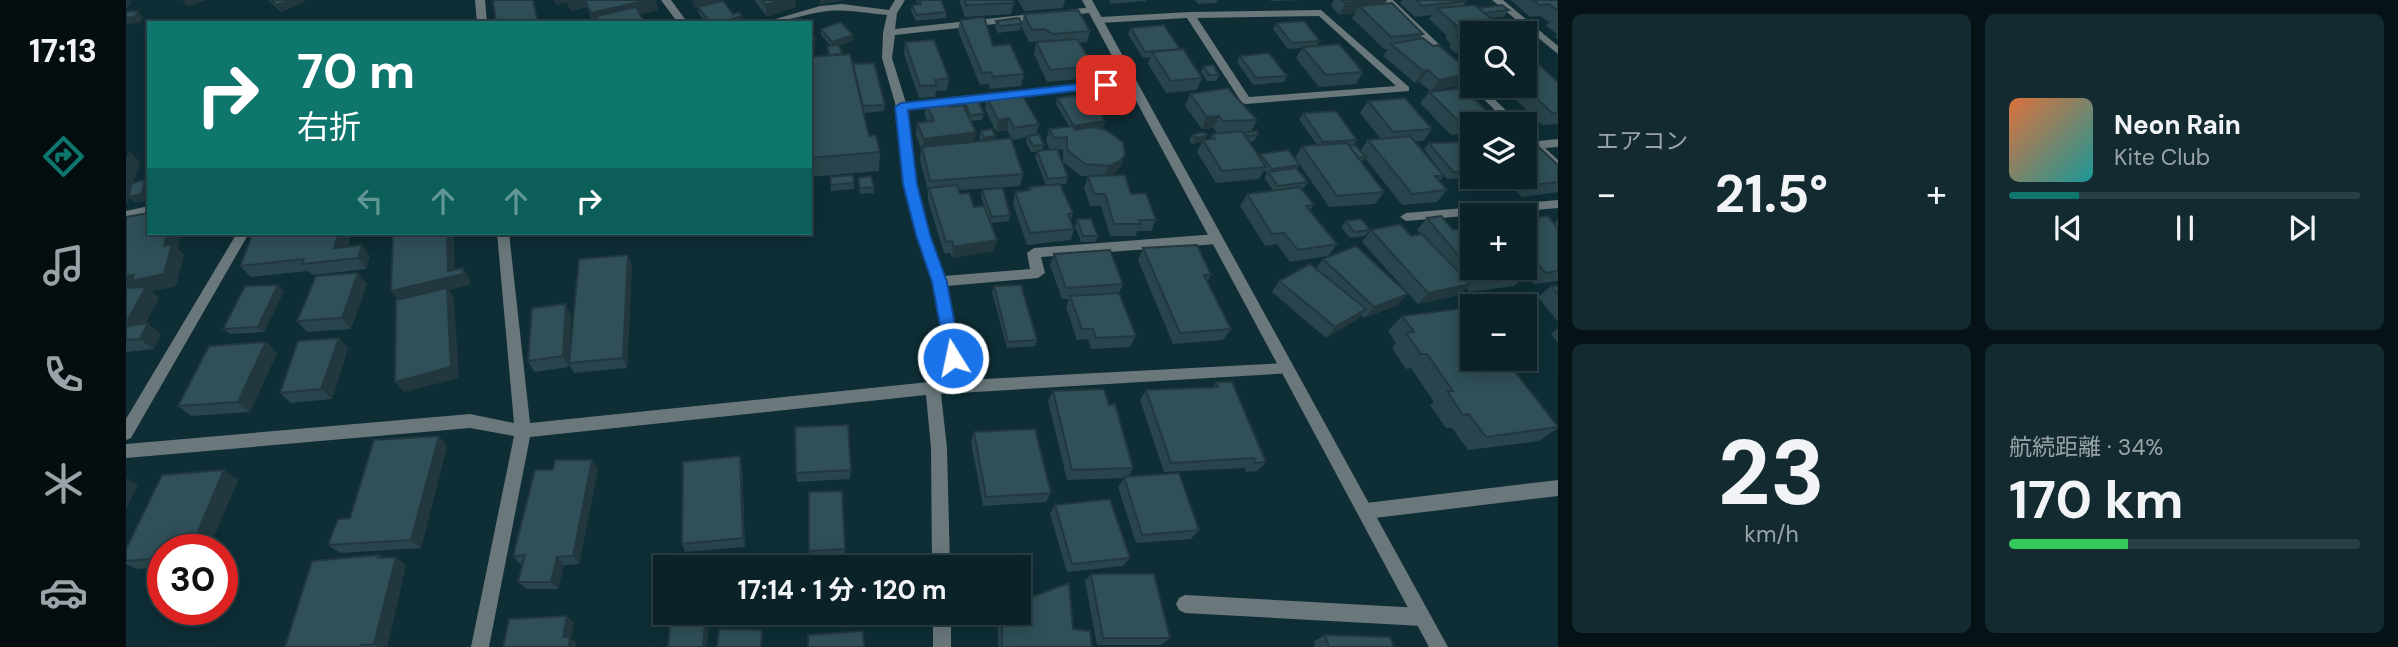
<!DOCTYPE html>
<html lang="ja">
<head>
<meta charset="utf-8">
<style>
	body { margin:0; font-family:"DM Sans","Noto Sans JP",sans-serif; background:#132a30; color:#f1f3f6; height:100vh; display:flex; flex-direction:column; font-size:26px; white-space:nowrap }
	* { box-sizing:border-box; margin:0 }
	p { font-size:23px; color:#99a4a8 }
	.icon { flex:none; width:38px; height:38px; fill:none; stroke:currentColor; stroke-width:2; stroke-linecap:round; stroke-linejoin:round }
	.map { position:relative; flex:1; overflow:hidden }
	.panel { display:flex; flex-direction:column; gap:14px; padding:14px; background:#061316; width:840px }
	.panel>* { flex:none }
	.guide { position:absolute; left:21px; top:21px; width:665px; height:214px; border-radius:0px; box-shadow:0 4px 18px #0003,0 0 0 2px #2a3f45; background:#0f766e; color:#fff; overflow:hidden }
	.buttons { position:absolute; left:1334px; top:21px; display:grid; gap:14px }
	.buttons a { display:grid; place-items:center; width:77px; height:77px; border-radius:0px; background:#0a2228; box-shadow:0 4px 18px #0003,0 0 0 2px #2a3f45; font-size:35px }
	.speed { position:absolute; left:21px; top:534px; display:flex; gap:14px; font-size:35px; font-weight:700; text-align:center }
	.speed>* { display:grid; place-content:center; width:91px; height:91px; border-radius:50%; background:#0a2228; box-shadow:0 4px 18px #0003,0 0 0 2px #2a3f45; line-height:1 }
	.speed .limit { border:10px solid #d22; background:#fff; color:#111 }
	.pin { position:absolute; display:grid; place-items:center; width:60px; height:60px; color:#fff; margin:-30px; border-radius:14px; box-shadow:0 4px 10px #0006 }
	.me { position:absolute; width:77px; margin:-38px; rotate:350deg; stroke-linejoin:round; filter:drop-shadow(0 0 5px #0008) }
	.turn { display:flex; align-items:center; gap:24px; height:147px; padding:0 35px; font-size:32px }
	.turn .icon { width:91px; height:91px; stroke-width:2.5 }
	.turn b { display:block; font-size:49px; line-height:60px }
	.lanes { display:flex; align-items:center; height:66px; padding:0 35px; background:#0003; justify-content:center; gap:35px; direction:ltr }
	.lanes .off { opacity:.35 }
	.big { font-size:52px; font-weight:700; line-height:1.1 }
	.panel .card { flex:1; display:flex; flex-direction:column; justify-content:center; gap:10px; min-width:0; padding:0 24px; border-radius:10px; background:#132a30 }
	.panel .dial { align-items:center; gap:0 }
	.dial b { font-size:91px; line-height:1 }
	.song { display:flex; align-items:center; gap:21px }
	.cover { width:84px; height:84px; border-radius:10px; background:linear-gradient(135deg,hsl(20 70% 55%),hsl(180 70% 35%)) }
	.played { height:7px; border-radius:4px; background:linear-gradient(90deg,#0f766e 20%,#2a3f45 20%) }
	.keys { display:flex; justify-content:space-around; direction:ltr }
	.heat { display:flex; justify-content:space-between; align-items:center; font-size:38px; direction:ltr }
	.charge { height:10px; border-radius:5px; background:linear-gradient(90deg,#34c759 34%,#2a3f45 0) }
	.panel .tiles { flex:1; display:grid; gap:14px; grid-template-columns:repeat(2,1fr) }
	.trip { position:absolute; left:527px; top:555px; width:378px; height:70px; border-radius:0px; background:#0a2228; box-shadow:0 4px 18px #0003,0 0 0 2px #2a3f45; font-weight:700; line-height:70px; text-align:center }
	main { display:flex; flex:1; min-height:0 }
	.menu { display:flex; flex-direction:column; width:126px; justify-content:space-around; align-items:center; background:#040e10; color:#99a4a8 }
	.menu .icon { width:49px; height:49px }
	.menu .active { color:#0f766e }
	.menu b { font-size:32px; color:#f1f3f6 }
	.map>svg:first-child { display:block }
</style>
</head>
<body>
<main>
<nav class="menu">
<b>17:13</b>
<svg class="icon active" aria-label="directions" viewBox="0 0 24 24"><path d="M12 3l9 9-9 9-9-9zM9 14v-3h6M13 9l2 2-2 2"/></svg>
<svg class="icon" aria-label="music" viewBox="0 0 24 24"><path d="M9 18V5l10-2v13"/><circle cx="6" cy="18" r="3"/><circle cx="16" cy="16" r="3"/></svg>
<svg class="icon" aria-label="phone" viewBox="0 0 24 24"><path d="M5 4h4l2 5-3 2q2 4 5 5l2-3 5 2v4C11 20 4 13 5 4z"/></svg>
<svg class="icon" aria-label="climate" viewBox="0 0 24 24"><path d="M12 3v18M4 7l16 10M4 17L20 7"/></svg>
<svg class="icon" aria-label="car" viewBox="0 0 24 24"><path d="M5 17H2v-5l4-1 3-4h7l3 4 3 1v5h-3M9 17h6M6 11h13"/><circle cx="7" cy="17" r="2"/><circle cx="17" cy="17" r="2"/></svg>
</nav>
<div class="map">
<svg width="1432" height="647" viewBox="0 0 1432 647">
	<rect width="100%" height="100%" fill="#0e2d35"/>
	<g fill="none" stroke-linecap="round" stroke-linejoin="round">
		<path fill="#6a787c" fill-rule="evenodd" d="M349 0H359L361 23H351Z
			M535 0H545L562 23H552Z
			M769 0H779L771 13 769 29 914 13 919 16 914 19 769 35 766 58 780 103 1005 79 1010 82 1005 85 780 110 790 184 803 235 818 276 904 269 901 253 908 248 1091 234 1097 239 1091 244 915 257 919 273 912 278 821 286 834 358 820 381 1160 363 1165 365 1167 369 1165 373 815 394 821 448 824 567H806L805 448 800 395 404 437 363 647H345L388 436 344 428 0 458V444L344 414 388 423 371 233H383L404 423 803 382 820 357 806 282 791 235 778 184 769 103 756 58 757 33 761 15C739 13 717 8 695 12 675 15 657 23 636 23L694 6 716 4 763 10Z
			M1257 0H1267L1346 76V86H1355L1394 124H1383Z
			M1366 0H1377L1432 46V54Z
			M966 7 969 8V12L934 17 929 14 934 11Z
			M1195 10 1283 87V91L1120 104 1116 103 1061 18 974 23 969 20 974 17 1064 12ZM1193 16 1270 86 1123 97 1071 18Z
			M1398 130 1412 141 1432 139V147L1419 148 1432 160V171L1428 170 1398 141Z
			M1432 200V208L1280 221 1274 217 1280 213Z
			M23 206V214L0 219V211Z
			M111 233H123L5 438 0 440V419Z
			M1432 480V496L1240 519 1234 517 1232 511 1234 505 1240 503Z
			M1059 595 1296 608 1302 611 1305 617 1302 623 1296 626 1059 613 1053 610 1050 604 1053 598Z
			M807 612H825V647H807Z"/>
		<path fill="#6a787c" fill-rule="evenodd" d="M956 0H966L1322 647H1303Z"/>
	</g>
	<path fill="#29444c" d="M142 0H178L179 2 155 12Z
		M428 0H530L532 10 514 14 519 23H467L461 7 445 11 441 2 431 5Z
		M628 0H669L670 7 641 17Z
		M790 0H815L820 12V18L790 21 785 11 786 5H792Z
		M833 0H887L888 3 885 14 839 17Z
		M892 0H939L937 8 898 11Z
		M983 0H1020V1L985 4Z
		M1069 0H1092L1090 3 1072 4Z
		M1144 0H1181L1145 1Z
		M1208 0H1261L1259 3 1297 34 1294 38 1346 72V74L1338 85 1305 91 1370 120 1367 124H1346V133L1325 135 1294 103 1303 92 1305 91 1293 82 1289 83 1257 56 1262 49H1258L1226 18 1229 13 1213 15 1205 6Z
		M1276 0H1339L1340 1 1337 6 1383 10 1378 17 1364 18 1346 33V52L1329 53 1323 47 1325 44 1319 38 1321 36 1303 19 1306 15 1289 17 1274 3Z
		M1385 0H1432V39L1429 37 1431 34 1420 26 1424 21H1421L1414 16 1404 17Z
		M572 7 616 16 617 23H580L573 14Z
		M898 14 964 31 961 42 954 43 967 66 963 78 921 82 908 54 910 42 917 41H915L903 42 895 26 894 30 872 33 869 27 870 21 896 24Z
		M834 20 867 46 898 74 895 86 864 89 863 84 854 85 832 31Z
		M1150 23 1194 41 1191 45 1237 72 1230 84 1193 87 1170 58 1176 48 1162 49 1147 29Z
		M1005 28 1053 49 1076 78 1071 90 1040 93 1022 64 1024 57 1017 58 1002 34Z
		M695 29 727 41 713 46 716 54 759 105 758 111 738 113 743 136 754 152 753 171 684 177V57L702 56 701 46H705L695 35Z
		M779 42 823 78 821 90 810 91 809 97 793 98 778 54Z
		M1114 56 1161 76 1158 82 1127 85 1111 62Z
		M1078 66 1093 75 1090 81H1081L1075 72Z
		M1432 82V124L1416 125 1376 86H1398Z
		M1064 94 1131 120 1125 132 1132 135 1128 141 1123 142 1133 157 1134 154 1169 158 1176 146 1191 145 1173 119 1177 113 1231 140 1228 145 1234 151 1242 140 1255 139 1234 113 1242 101 1306 129 1297 141H1288L1318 176 1313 181 1321 190 1311 202 1276 205 1239 158 1236 162 1258 192 1249 204 1203 207 1174 165 1171 169 1182 182 1178 188H1175L1188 205 1184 210 1211 244 1202 256 1164 262 1151 244 1139 246 1114 206 1121 194 1147 190 1138 178 1141 174 1138 170 1133 179 1090 183 1071 152 1076 142 1067 144 1063 141 1066 135H1081L1079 140 1084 139 1086 134 1091 133 1087 128 1076 129 1059 106Z
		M861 97 913 124 910 135 918 145 916 150H924L920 141 923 129 943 126 930 104 931 98 977 128H972L995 166 988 174 984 176 1005 194 1030 220 1025 231H1011L1010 236H984L975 206H964L958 188 962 176H955L937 162V149L931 150 942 177 940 184H934L947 213 945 220 948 229 945 240 901 245 887 204 889 192 901 191 903 187 920 185 909 157 911 152H905L900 142 901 137 886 140 881 130 870 132 859 109Z
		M839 102 858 114 856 120 845 121 848 142 855 141 853 137 855 131 868 140 897 174 894 186 833 190 834 194 848 207 858 206 855 196 856 190 884 215 883 221 865 223 871 240 868 251 826 258 824 253H818L802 200V192L794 159 795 149 790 135 791 123 801 122 799 115 800 103 838 108Z
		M1303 143 1346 154V177H1355L1321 179 1298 149Z
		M1432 165V192L1396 197 1376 177H1398Z
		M704 177 728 183V189L705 191Z
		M732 178 748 187V193L734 194 732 184Z
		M0 217 52 249 58 255 50 286 25 291 33 298 19 324 35 334 28 349 0 352Z
		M1301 218 1346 268H1398V219L1428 223 1432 219V281L1408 284 1400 275 1388 286 1343 292 1340 288 1333 295 1292 304 1236 242 1245 230 1285 236 1295 234 1291 230Z
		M951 219 972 236 969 242H955L949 226Z
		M1220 221 1244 230 1239 236 1224 238 1215 227Z
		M226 233 221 247 244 256 240 269 186 275 182 271 125 277 114 266Z
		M1017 248 1085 275 1081 282 1105 329 1097 340 1047 344 1012 260Z
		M928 254 997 284 993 293 1010 336 1004 347 965 349 962 339 951 340 940 307 943 299H936L924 265Z
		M502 255 506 266 501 368 448 373 443 364V367L408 372 402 361 445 315 443 356Z
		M1197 259 1272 305 1238 318 1235 315 1230 320 1200 338 1146 292 1153 281 1190 268Z
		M232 273 241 284 225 329 181 332 171 321Z
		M868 286 911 340 909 346 881 348 866 292Z
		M1425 286H1432V322L1412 297Z
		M158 291 138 332 104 334 97 329Z
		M1276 316 1432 428 1413 441 1342 450 1326 428H1320L1304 405 1308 402 1285 368 1280 369 1266 348 1270 343 1262 331Z
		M1432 328V343L1425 334Z
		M213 338 222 348 206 399 165 403 154 393Z
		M140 342 151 353 124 412 65 416 52 406Z
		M1090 382 1140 462 1131 471 1120 472 1119 468 1038 472 1014 400 1020 390 1087 387Z
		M927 391 983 405 1007 468 1002 477 1073 530 1065 539 1010 543 992 487 998 478 941 480 922 401Z
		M848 432 925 493 920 502 857 506 845 442Z
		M321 446 295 548 214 553 202 545 224 518Z
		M616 466 619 547 559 552 556 544Z
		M472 469 453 564 438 565 432 589H400L392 582 396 564H394L387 556Z
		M725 470 724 479 671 482 670 473Z
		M112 480 82 550H37V567L11 569 0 564V549Z
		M716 491 719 554 684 555 683 551Z
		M929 505 1004 558 997 566 941 572 924 514Z
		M253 555 257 558 280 565 261 647H159Z
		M965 574 1044 638 1036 645H971L959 581Z
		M874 612H892L947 629 966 647H872V616Z
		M1199 635 1268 647H1189L1188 641Z"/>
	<path fill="#22373e" d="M0 0H3L5 3 0 9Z
		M56 0H81L61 7Z
		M165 0H178L179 2 155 12 151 5Z
		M407 0H408L413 23H412Z
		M429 0H441V2L431 5Z
		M441 0H459L461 7 445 11Z
		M522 0H530L532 10 475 23 470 16 471 23H468L465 13Z
		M566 0H596L568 8Z
		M654 0H669L670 7 641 17 640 5Z
		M694 0H721L694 4Z
		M1242 0H1261L1255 9 1233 6 1229 13 1213 15 1220 3Z
		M12 11 17 17 14 23 1 24 0 23V18Z
		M616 16 617 23H593Z
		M727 35V41L706 48V42Z
		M689 39 690 45 684 47V40Z
		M1302 70 1293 82 1289 83 1297 71Z
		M1346 73 1338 85 1305 91 1313 80Z
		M1093 116 1087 128 1076 129 1081 117Z
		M883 118 881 130 870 132 872 120Z
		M979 121 977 128 946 132 948 126Z
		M850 132 848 144 796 151 798 139Z
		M1081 135 1078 141 1077 140 1076 142 1067 144 1070 138Z
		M869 136 868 142 857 144 858 138Z
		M3 150 14 162 4 196 19 180 23 184 22 200 9 203 3 197 2 202 0 203V159Z
		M999 155 995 166 988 174 978 178 982 166Z
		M41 233H56L52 249 58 255 50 286 25 291 33 298 12 337 0 327V276L38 246Z
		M213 233H226L217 260 208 248Z
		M321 233H328L329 276 337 268 344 279V285L323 290 328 299 333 378 278 392 269 382 273 302 265 291 322 271Z
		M871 240 868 251 826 258 827 247Z
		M236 245 244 256 240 269 232 258Z
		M502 255 506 266 501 368 497 358Z
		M232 273 241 284 225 329 216 318Z
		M1344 284 1333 295 1292 304 1302 293Z
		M152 285 158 291 138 332 132 327Z
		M1282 294 1272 305 1238 318 1248 307Z
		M440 304 445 315 443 367 437 356Z
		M1240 309 1230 320 1200 338 1209 327Z
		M22 323 35 334 28 349 14 339Z
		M213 338 222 348 206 399 195 389Z
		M140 342 151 353 124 412 112 402Z
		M313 436 321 446 295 548 285 540Z
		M614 456 616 466 619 547 617 538Z
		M466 460 472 469 453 564 447 556Z
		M98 470 112 480 82 550H64Z
		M0 478 12 485 0 510Z
		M270 557 280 565 261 647H254L248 644Z
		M431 557 438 565 432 589 425 582Z
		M580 612H584L581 647H577Z
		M441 616 448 623 445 638 451 644 450 647H443L437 637Z"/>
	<path fill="#304f58" stroke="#22373e" stroke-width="2" d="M145 0H165L151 5Z
		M367 0H407L412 23H370Z
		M459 0H522L465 13Z
		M636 0H654L640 5Z
		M793 0H815L820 12 790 15 786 5 795 4Z
		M839 0H887L888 3 840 5Z
		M1216 0H1242L1220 3Z
		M1290 0H1339L1340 1 1296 6Z
		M1407 0H1432V9H1430L1423 4 1413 5Z
		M597 1 607 14 613 12 616 16 593 23H584L572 7Z
		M1266 3 1297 34 1265 37 1233 6Z
		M1349 5 1381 33H1346V41H1337L1331 35H1337L1328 26H1331L1311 8Z
		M1376 5 1383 10 1358 13 1352 8Z
		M510 7 519 23H473L470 16Z
		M952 10 964 31 927 34 918 29 906 30 898 14Z
		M12 11 9 16 0 18V12Z
		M858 17 867 46 884 44 898 74 867 77 865 72 856 73 834 20Z
		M672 18 676 23 654 22Z
		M893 18 896 24 874 26 870 21Z
		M1178 21 1194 41 1166 43 1150 23Z
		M715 22 727 35 706 42 695 29Z
		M1038 25 1054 49 1019 52 1005 28Z
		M684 33 689 39 684 40Z
		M1297 38 1307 46 1312 45 1346 73 1313 80 1302 70 1297 71 1265 44Z
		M951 39 967 66 924 70 910 42Z
		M808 40 823 78 809 80 811 85 794 86 779 42Z
		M1213 44 1237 72 1200 75 1176 47Z
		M713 45 716 54 704 55 701 46Z
		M1057 49 1076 78 1045 81 1026 52Z
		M1398 51 1432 82V113H1426L1398 86Z
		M1143 53 1161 76 1130 78 1114 56Z
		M724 54 743 136 750 135 754 152 684 158V57Z
		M748 63 759 105 737 106 727 64Z
		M1087 65 1093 75H1083L1078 66Z
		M1102 88 1131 120 1097 121 1093 116 1081 117 1064 94Z
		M1337 88 1370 120 1335 124 1303 92Z
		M895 93 913 124 888 128 883 118 872 120 861 97Z
		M960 94 967 100 979 121 948 126 931 98Z
		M1279 98 1306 129 1267 132 1242 101Z
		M821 101 824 107 837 105 850 132 798 139 791 123 808 121 800 103Z
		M852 101 858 114 844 115 839 102Z
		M1210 111 1231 140 1197 142 1177 113Z
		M947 126 949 130 967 127 980 130 997 142 999 155 993 162 982 166 959 164 941 150V137L928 138 923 129Z
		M866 129 869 136 858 138 855 131Z
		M1116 131 1140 167 1096 171 1077 140 1089 139 1086 134Z
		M1131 131 1132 135 1119 136 1118 134V133Z
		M1077 132 1081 135 1070 138 1066 135Z
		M913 134 918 145 907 146 902 136Z
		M1284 136 1318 176H1309L1321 190 1286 194 1242 140Z
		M1398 137H1402L1432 165V182L1407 185 1398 177Z
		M885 138 897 174 804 181 796 147Z
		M1336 142 1346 154V172H1327L1303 143Z
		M1221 143 1258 192 1211 196 1176 146Z
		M1223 145H1229L1240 157 1232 158Z
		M931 149 942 177 922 179 911 151Z
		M1162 150 1174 165 1146 169 1134 154Z
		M1170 168 1182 182 1152 186 1142 172Z
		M727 175 728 183 705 185 704 177Z
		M999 175 1005 194 1020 193 1030 220H1013L1015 224H988L979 194H968L962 176Z
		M745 176 748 187 734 188 732 178Z
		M19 180 16 194 2 197 6 183Z
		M934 184 947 213 942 214 948 229 904 233 889 192 904 190 903 187Z
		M831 185 834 194 843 193 848 207 858 206 871 240 827 247 826 241 820 242 803 188Z
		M1174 187 1188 205 1180 206 1211 244 1172 250 1158 233 1146 234 1121 194Z
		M877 188 884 215 866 217 856 190Z
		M23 213V233H41L38 246 46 244 38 274 6 281 8 275 0 276V217Z
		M1315 216 1327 230 1346 228V268H1394L1401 275 1354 281 1301 218Z
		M1422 216 1432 228V271L1420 273 1398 249V219Z
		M951 219H965L972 236H957Z
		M1235 219 1244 230 1228 232 1220 221Z
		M1274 224 1285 236 1296 234 1344 284 1302 293 1245 230Z
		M127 233H213L208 248 236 245 232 258 176 264 178 259 114 266Z
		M267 233H321L322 271 337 268V274L265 291Z
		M1071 245 1085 275H1078L1105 329 1054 333 1017 248Z
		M1230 246 1282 294 1248 307 1197 259Z
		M984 250 997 284 940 288 928 254Z
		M502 255 497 358 443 363 453 259Z
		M1184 264 1240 309 1209 327 1153 281Z
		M232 273 216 318 171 321 190 276Z
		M152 285 132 327 97 329 119 286Z
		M895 285 911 340 882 342 868 286Z
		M1425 286H1432V294Z
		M20 287 0 323V288Z
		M321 288 325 367 269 382 270 300Z
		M993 293 1010 336 970 338 967 329H956L944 296Z
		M440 304 437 356 402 361 406 308Z
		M1339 308 1346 316V359H1379L1432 427 1360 437 1343 414 1337 415 1321 391H1327L1301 354H1295L1280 333 1288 332 1276 316Z
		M22 323 14 339 0 340V326Z
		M213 338 195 389 154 393 172 341Z
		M140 342 112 402 52 406 83 346Z
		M1090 382H1106L1140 462 1129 463 1128 458 1045 463 1020 390 1092 387Z
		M978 389 983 405 989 404 1007 468 946 470 927 391Z
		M722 425 725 470 670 473 669 427Z
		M909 429 925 493 860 497 848 432Z
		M313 436 285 540 202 545 212 519 224 518 248 440Z
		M614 456 617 538 556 544 557 462Z
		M429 460H466L447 556 431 557 425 582H392L399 555 387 556 409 470H427Z
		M98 470 64 550H37V558L0 561V549L36 475Z
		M1053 473 1073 530 1016 535 998 477Z
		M716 491 719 549 683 551V492Z
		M984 499 1004 558 946 564 929 505Z
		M253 555 252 558 270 557 248 644 235 645V647H159L186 561Z
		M965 574H1028L1044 638H977Z
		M943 583 947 629 964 631 966 647H876V612H892V602Z
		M545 612H580L577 647H542Z
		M441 616 437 637H444L443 647H377L383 619Z
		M593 629 636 630 635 647H591Z
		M737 631 738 647H682V635Z
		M1199 635 1264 637 1268 647H1203Z"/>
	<path fill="#1a73e8" stroke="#114b97" stroke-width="2" d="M980 81 986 85 984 87 782 110 791 184 804 235 821 282 835 358 833 363H821L806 282 790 235 777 184 769 107 775 103Z"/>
</svg>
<div class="buttons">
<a><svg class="icon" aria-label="search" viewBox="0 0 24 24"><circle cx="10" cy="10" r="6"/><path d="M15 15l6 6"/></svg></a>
<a><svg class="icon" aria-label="layers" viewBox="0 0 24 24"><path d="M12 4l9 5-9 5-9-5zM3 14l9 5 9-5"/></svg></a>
<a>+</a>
<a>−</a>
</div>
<div class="speed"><div class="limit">30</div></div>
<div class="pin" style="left:980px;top:85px;background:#d93025"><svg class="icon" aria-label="arrive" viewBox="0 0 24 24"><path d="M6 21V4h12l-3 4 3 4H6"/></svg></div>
<svg class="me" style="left:827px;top:358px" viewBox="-20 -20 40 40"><circle r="17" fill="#1a73e8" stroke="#fff" stroke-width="3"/><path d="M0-11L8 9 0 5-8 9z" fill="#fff"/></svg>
<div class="trip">17:14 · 1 分 · 120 m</div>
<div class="guide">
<div class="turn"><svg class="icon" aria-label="right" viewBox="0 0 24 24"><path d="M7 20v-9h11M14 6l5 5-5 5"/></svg><div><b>70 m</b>右折</div></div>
<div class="lanes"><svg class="icon off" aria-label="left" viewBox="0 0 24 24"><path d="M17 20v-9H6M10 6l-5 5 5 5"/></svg><svg class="icon off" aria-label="ahead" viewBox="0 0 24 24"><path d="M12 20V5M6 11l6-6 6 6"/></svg><svg class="icon off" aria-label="ahead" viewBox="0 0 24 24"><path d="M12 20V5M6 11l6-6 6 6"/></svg><svg class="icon" aria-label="right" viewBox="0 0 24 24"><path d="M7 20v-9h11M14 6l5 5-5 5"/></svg></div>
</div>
</div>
<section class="panel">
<div class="tiles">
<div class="card"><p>エアコン</p>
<div class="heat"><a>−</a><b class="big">21.5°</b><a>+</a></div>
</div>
<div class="card">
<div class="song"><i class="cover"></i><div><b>Neon Rain</b><p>Kite Club</p></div></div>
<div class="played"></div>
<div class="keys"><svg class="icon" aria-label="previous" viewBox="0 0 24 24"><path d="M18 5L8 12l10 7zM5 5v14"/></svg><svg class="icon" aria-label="pause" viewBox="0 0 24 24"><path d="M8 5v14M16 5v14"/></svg><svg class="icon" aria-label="next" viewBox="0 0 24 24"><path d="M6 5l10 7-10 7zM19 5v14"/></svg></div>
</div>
<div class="card dial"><b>23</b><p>km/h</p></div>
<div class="card"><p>航続距離 · 34%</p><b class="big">170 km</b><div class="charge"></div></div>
</div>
</section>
</main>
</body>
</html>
